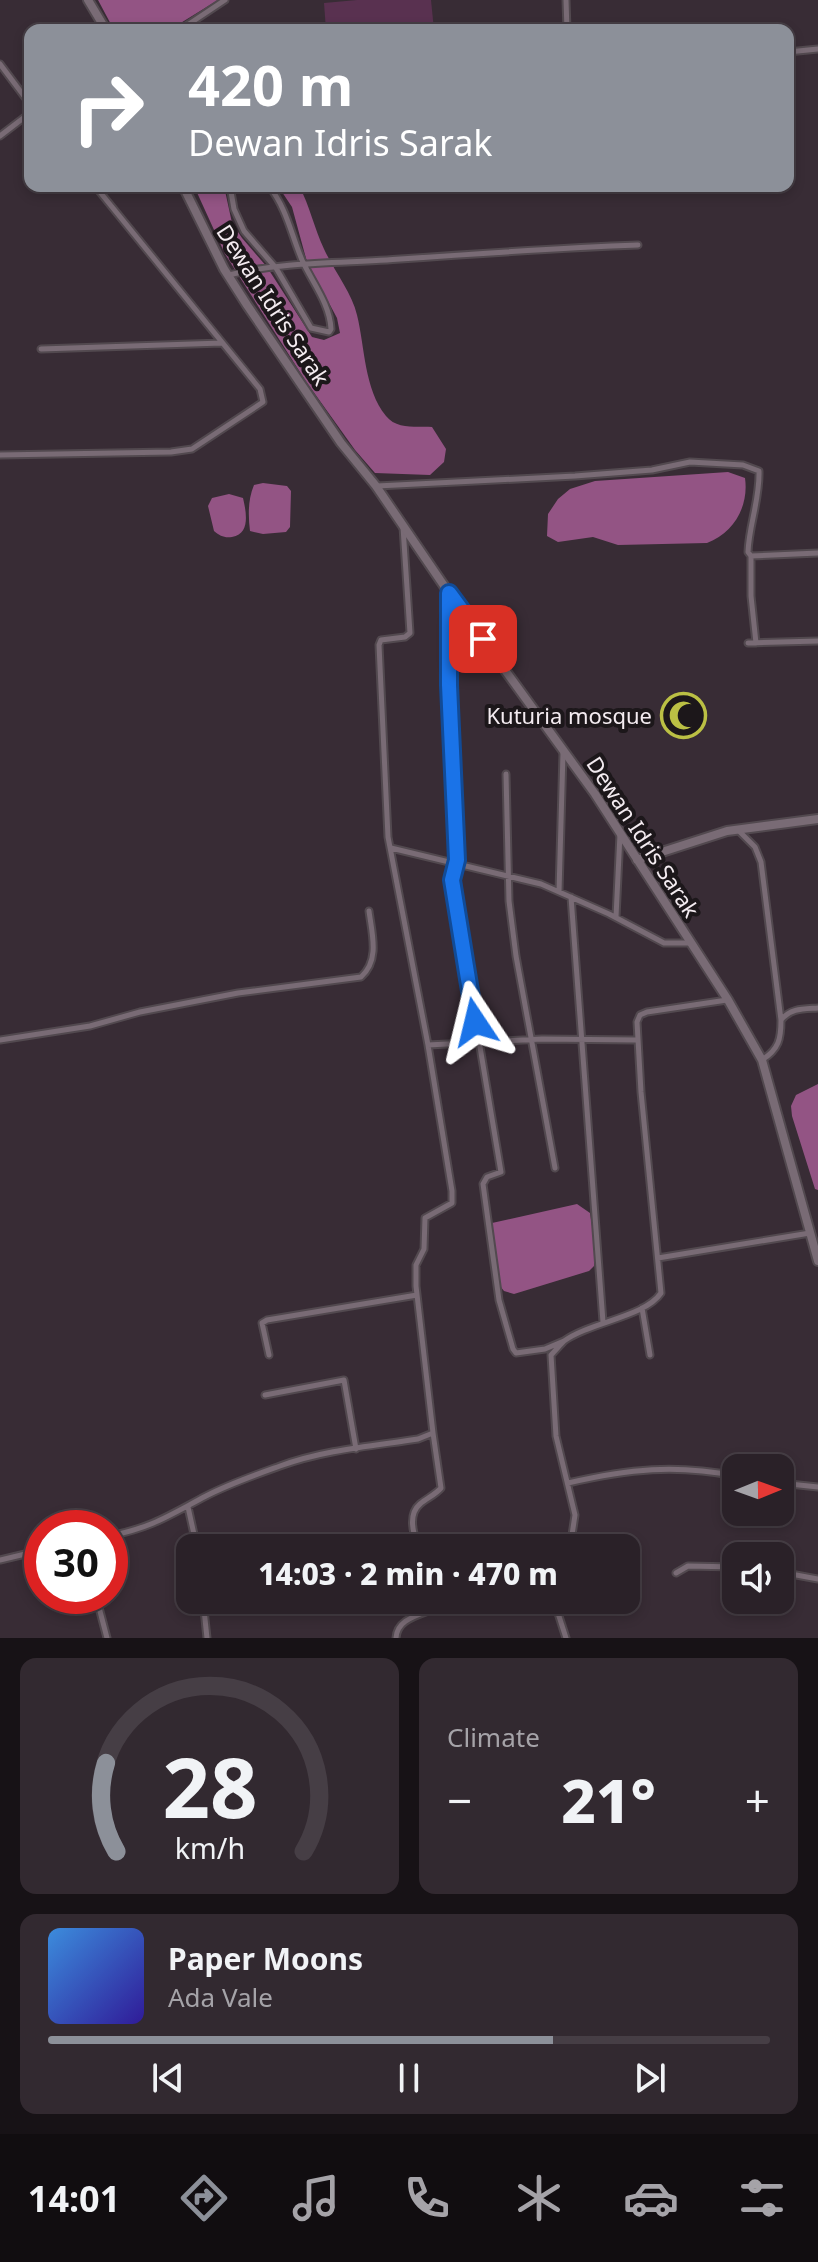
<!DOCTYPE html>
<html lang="en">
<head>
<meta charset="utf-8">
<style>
	body { margin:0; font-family:"Noto Sans",sans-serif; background:#322930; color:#f1f3f6; height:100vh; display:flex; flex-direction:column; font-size:30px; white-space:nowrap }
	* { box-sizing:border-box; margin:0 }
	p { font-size:26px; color:#a5a3a8 }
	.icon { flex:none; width:44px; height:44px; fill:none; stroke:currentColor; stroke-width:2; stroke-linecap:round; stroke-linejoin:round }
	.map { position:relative; height:1638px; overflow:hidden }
	.panel { display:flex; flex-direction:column; gap:20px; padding:20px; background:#171216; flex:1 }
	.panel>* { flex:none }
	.banner { position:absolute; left:24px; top:24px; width:770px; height:168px; border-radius:16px; box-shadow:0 4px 12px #0003,0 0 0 2px #463e45; background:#8c9099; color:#fff; overflow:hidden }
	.needle { width:52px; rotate:89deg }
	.buttons { position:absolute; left:722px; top:1454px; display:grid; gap:16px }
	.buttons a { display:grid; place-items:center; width:72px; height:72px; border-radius:16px; background:#2a2128; box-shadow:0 4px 12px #0003,0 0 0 2px #463e45; font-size:40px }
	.speed { position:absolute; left:24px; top:1510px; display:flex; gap:16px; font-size:40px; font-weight:700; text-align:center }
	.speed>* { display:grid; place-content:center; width:104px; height:104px; border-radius:50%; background:#2a2128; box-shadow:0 4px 12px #0003,0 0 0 2px #463e45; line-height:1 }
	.speed .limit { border:12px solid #d22; background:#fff; color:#111 }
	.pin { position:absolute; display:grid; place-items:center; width:68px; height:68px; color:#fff; margin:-34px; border-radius:16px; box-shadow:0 4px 12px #0006 }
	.me { position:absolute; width:88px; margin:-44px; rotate:350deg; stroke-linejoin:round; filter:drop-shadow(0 0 6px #0008) }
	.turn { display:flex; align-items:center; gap:28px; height:168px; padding:0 32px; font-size:36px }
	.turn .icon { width:104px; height:104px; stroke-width:2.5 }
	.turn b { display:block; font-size:56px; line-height:68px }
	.big { font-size:60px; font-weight:800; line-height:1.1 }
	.panel .card { flex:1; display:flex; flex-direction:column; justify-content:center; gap:12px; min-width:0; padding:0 28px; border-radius:16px; background:#322930 }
	.panel .dial { align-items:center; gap:0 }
	.dial svg { height:208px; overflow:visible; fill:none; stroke:#463e45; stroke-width:7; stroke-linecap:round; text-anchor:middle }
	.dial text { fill:#f1f3f6; stroke:none }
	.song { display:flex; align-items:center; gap:24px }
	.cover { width:96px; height:96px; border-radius:12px; background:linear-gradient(135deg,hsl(210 70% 55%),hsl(250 70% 35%)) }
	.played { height:8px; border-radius:4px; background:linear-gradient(90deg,#8c9099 70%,#463e45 70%) }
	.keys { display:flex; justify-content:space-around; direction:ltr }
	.heat { display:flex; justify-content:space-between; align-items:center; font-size:44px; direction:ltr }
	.panel .tiles { flex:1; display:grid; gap:20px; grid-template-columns:1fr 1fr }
	.card:last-child { grid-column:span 2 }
	.trip { position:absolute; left:176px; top:1534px; width:464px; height:80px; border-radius:16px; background:#2a2128; box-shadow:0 4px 12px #0003,0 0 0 2px #463e45; font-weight:800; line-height:80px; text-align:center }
	.menu { display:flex; height:128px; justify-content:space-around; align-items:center; background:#110d10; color:#a5a3a8 }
	.menu .icon { width:56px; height:56px }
	.menu .on { color:#8c9099 }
	.menu b { font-size:36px; color:#f1f3f6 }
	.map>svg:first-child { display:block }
</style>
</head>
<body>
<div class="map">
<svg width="818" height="1638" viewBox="0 0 818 1638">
	<rect width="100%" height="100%" fill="#382c35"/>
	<path fill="#593150" d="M357 0H431L434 30H326L324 3Z"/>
	<path fill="#935484" d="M98 0H218L179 24 175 30H114Z
		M194 186H224L232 223 242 238 267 267 312 337 324 340 340 333 337 318 307 262 292 207 278 186H299C310 206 314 228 324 249 334 271 352 293 357 315 365 347 364 389 386 416 397 430 417 426 432 427L446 449 444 462 430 475 375 473 355 450 305 380 225 254Z
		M728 472 745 478C749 506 734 533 707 543L618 545 593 537 558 542 547 536 548 514 558 499 570 489 595 481Z
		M263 483 287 486 291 491 290 527 286 532 263 534 250 531C248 515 248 499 254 485Z
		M229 494 243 498C246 511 251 534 232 537 224 538 220 536 214 531L208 506 212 498Z
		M818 1084V1190L815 1189 792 1116 791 1106 796 1095Z
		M577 1204 590 1213 595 1245 594 1266 589 1271 514 1294 504 1291 500 1286 492 1223Z"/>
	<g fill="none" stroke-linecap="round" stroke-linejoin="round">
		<defs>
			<path id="street" d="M566 0 567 30
				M180 30 225 0
				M788 52 818 49
				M0 64 30 104
				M0 136 30 113
				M230 186 234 209 244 231 276 268 311 328 329 332 331 329C330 304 312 282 302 260 291 234 287 209 269 186
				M229 275C279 262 335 263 387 260 471 254 554 248 638 245
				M41 349 222 343
				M0 455 171 452 192 449 263 402 260 389 95 186
				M377 486 575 476 652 470 690 462 743 465 759 471C760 499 749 525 748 552L751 556 818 553
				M403 527 410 633 405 637 381 640 379 645 388 837 428 1045
				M751 556V596L756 643
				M449 593V685L457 860 452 880 501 1172 487 1177 483 1184 499 1300 513 1349 516 1353 545 1349 564 1341
				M748 643 818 641
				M506 774 509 901 516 956 555 1168
				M739 831 755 847 761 862 781 1020C781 1039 779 1049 762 1060
				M391 848 541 884 609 914 664 943H690
				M559 892 563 753
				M571 897 603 1322
				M616 917 620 834
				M781 1020C791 1008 803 1009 818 1008
				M0 1040 90 1026 140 1012 238 993 361 977C380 960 372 934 369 911
				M658 1258 810 1233
				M642 1308 650 1355
				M269 1355 262 1323 267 1320 417 1295
				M265 1395 344 1380 356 1449
				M568 1483C629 1469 675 1464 736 1476
				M780 1483 818 1487
				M188 1507 197 1548
				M110 1536C153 1527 168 1516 206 1496 229 1484 255 1475 280 1466 323 1450 372 1446 418 1439L433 1433 416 1286V1265L424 1249 425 1218 452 1203V1191L428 1045 542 1039 636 1040
				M418 1548C414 1535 407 1515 420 1504 427 1498 435 1495 441 1488L433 1433
				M570 1548 575 1515 556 1436 551 1355C555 1351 560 1345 564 1341 590 1322 645 1317 661 1293L641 1092 637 1022 640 1015 647 1012 727 1000
				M0 1560 42 1550
				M780 1572 818 1579
				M676 1573 688 1566 736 1567
				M96 1596 107 1638
				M203 1600 207 1638
				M557 1600V1610L566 1638
				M396 1638C397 1620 416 1616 431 1610L434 1600"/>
			<path id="secondary" d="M88 0 106 30
				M183 186 224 269 247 305 341 443 376 486 449 593 595 794 728 1000 762 1060 818 1261
				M637 860 727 831 818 819"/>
		</defs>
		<use href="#street" stroke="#52494f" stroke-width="9"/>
		<use href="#secondary" stroke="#52494f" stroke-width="12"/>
		<use href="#street" stroke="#796b75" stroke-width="5"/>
		<use href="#secondary" stroke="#796b75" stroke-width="8"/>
	</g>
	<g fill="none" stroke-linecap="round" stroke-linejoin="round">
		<defs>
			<path id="route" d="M475 1022 452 880 457 860 449 685V593L483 639"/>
		</defs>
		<use href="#route" stroke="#114b97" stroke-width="20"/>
		<use href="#route" stroke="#1a73e8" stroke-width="14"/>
	</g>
	<defs>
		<symbol id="mosque-ring" viewBox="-11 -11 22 22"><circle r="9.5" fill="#1c171a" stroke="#bbc044" stroke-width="1.5"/><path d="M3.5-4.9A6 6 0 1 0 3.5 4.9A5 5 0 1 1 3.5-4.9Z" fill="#bbc044"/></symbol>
	</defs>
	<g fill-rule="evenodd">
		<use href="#mosque-ring" x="658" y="690" width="51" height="51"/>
	</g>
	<g text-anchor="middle" stroke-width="8" stroke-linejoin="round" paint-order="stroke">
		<g font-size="22" fill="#f4ecf1" stroke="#1c171a">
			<text transform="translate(273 305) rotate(57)" y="8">Dewan Idris Sarak</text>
			<text transform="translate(643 837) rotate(57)" y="8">Dewan Idris Sarak</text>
		</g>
		<g font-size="22" fill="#f4ecf1" stroke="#1c171a" text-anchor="end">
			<text x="652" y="724">Kuturia mosque</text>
		</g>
	</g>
</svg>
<div class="buttons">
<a><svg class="needle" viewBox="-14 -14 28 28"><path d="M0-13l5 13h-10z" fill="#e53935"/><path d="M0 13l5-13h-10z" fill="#a5a3a8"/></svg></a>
<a><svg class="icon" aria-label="sound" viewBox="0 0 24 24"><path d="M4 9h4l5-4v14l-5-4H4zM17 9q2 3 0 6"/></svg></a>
</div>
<div class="speed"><div class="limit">30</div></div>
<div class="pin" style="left:483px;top:639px;background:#d93025"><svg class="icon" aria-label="arrive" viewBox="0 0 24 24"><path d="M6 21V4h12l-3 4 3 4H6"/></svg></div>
<svg class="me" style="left:475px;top:1022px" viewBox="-20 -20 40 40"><path d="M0-17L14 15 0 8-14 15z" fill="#1a73e8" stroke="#fff" stroke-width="4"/></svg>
<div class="trip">14:03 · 2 min · 470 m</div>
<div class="banner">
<div class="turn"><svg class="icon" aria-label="right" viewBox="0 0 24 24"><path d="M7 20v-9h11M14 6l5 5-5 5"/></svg><div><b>420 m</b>Dewan Idris Sarak</div></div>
</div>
</div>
<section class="panel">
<div class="tiles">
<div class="card dial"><svg viewBox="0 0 100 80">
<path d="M14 69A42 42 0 1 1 86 69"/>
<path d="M14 69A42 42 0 0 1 10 35" stroke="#8c9099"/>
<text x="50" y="56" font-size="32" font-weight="700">28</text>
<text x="50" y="72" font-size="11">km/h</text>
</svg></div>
<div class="card"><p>Climate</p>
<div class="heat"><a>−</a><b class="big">21°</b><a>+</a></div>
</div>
<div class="card">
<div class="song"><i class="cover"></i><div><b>Paper Moons</b><p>Ada Vale</p></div></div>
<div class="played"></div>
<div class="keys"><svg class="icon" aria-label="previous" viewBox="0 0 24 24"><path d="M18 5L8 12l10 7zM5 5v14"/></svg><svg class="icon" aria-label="pause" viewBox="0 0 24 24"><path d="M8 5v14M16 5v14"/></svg><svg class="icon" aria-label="next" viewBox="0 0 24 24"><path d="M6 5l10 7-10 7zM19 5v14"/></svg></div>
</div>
</div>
</section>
<nav class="menu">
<b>14:01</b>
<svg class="icon on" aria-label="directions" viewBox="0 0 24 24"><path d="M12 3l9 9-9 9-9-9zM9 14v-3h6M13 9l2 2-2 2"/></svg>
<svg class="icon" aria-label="music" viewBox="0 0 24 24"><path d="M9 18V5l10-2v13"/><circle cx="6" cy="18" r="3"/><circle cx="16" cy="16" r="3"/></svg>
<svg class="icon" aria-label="phone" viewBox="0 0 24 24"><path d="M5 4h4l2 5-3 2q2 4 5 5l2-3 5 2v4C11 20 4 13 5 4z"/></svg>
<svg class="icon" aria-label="climate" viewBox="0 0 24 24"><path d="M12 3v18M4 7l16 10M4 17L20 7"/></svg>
<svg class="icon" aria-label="car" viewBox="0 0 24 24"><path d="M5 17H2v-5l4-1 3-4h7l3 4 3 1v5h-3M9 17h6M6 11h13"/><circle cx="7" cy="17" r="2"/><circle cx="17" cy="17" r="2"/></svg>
<svg class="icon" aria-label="filters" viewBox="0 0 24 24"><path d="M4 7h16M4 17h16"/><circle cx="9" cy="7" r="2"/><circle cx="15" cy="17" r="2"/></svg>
</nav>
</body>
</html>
